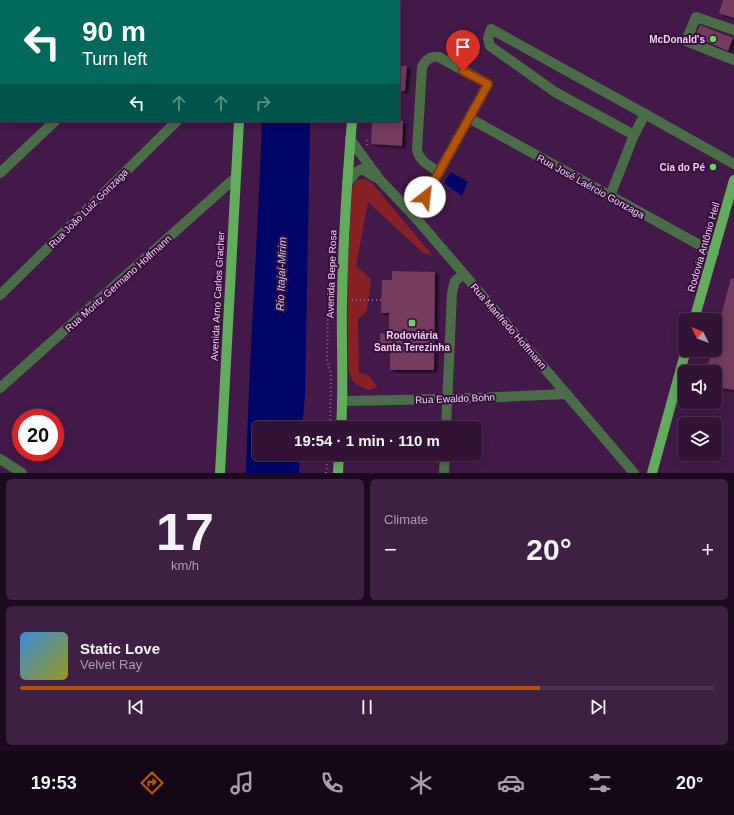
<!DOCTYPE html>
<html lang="en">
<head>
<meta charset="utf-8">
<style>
	body { margin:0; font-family:Arial,sans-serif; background:#3d2042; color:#f1f3f6; height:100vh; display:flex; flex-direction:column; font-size:15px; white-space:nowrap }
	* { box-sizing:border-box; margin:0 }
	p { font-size:13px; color:#a89ead }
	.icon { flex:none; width:22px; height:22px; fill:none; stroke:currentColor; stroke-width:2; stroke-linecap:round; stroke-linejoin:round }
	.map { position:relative; height:473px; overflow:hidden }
	.details { display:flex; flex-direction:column; gap:6px; padding:6px; background:#1c0a1e; flex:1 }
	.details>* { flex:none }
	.banner { position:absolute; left:0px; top:0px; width:400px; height:122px; box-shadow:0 2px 10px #0003,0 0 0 1px #4d3251; background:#00695c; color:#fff; overflow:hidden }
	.needle { width:26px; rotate:312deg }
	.fabs { position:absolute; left:678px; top:313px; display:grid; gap:8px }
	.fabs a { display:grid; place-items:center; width:44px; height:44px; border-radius:6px; background:#321336; box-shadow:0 2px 10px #0003,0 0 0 1px #4d3251; font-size:20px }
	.speed { position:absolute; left:12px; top:409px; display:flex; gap:8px; font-size:20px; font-weight:700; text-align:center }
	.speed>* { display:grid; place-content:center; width:52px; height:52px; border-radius:50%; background:#321336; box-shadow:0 2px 10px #0003,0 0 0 1px #4d3251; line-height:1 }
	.speed .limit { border:6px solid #d22; background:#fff; color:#111 }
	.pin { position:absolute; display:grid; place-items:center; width:34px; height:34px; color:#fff; margin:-41px -17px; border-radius:50% 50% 50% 0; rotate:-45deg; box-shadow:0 0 4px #0007 }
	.pin .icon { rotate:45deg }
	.me { position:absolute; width:44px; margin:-22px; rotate:29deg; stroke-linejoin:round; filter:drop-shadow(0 0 3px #0008) }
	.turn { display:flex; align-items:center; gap:14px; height:84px; padding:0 16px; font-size:18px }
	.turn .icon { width:52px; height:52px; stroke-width:2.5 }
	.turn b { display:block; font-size:28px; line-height:34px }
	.lanes { display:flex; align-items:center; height:38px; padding:0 16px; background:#0003; justify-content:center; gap:20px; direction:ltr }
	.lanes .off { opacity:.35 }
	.big { font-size:30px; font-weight:700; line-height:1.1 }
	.details .card { flex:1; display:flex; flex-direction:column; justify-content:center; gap:6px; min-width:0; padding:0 14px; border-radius:6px; background:#3d2042 }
	.details .dial { align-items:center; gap:0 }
	.dial b { font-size:52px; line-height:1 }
	.song { display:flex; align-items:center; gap:12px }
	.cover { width:48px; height:48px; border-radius:6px; background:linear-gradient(135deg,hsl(210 70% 55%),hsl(60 70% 35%)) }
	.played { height:4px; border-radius:2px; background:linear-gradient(90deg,#b45309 75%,#4d3251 75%) }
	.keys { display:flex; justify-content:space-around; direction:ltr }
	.heat { display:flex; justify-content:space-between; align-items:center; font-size:22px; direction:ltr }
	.details .tiles { flex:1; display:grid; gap:6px; grid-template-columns:1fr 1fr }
	.card:last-child { grid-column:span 2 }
	.trip { position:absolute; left:252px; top:421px; width:230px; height:40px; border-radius:6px; background:#321336; box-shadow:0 2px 10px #0003,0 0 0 1px #4d3251; font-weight:700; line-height:40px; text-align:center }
	.dock { display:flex; height:64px; justify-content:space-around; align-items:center; background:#140816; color:#a89ead }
	.dock .icon { width:28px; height:28px }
	.dock .on { color:#b45309 }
	.dock b { font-size:18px; color:#f1f3f6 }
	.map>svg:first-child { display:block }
</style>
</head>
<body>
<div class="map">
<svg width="734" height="473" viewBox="0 0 734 473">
	<defs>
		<filter id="shadow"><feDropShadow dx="3.5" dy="2" stdDeviation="1" flood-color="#0009"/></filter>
	</defs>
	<rect width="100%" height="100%" fill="#421948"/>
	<path fill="#872126" d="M364 179 371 182 433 256 422 252 368 202 356 266 371 279 367 311 358 319 359 373C368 373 372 379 377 387L370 390C354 385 350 382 348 364L347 280 352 191 353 185 357 180Z"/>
	<path fill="#000667" d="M262 121H310L305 397 302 428H259V454H300L299 473H246C249 356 258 238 262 121Z
		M451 172 468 182 462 196 444 183Z"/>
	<path fill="#743b5f" filter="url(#shadow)" d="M723 0H734V18L719 13Z
		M700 25 733 38 728 51 695 37Z
		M399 66H407L405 91H399Z
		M372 121H403L402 146 371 144Z
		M392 271 435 272 434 370H390V349H380V333L389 334V313H381L382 280H392Z
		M731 278 734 279V390L715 387V372H706L712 350H715V339Z"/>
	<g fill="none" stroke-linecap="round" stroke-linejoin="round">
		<path stroke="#89668d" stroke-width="2" stroke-dasharray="1 3" stroke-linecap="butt" d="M367 145 368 137
			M352 300H382
			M330 428 331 374 327 360 328 303 332 291
			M326 473 328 454"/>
		<path stroke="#4a6d48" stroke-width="10" d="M162 0 163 1
			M94 1 96 0
			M182 1 183 0
			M734 30 696 17 686 41 734 60
			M0 86H1
			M469 118 714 253
			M634 135 555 92 490 46 488 38 491 29 645 114 734 164
			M350 139 380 180 415 217 634 473
			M0 173 55 121
			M347 183 356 172 362 169 375 177
			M610 196 634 135 645 114
			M415 217 418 210 488 84 439 57C431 56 426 59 422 67L417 149C419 161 428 165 439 172
			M0 295 177 121
			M0 388 235 178
			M342 401 448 399 567 394
			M446 428 452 293 455 281 464 274
			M0 459 22 473
			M444 473 445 454"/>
		<path stroke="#62ac5e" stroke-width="10" d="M238 0V1
			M360 1V0
			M694 320 734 180
			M341 428C344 386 341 343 342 300 343 240 347 181 352 121
			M220 473 239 121
			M338 473 339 454
			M652 473 686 350"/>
	</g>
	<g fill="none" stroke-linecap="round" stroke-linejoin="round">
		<defs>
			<path id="route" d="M425 197 488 84 463 71"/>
		</defs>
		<use href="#route" stroke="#753606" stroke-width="10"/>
		<use href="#route" stroke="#b45309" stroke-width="7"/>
	</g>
	<g fill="#69d464" stroke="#380e3d" stroke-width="1.5">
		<circle cx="713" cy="39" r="4"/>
		<circle cx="713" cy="167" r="4"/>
		<rect x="408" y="319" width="8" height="8" rx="2"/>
	</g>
	<g text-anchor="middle" stroke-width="4" stroke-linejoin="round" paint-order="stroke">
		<g font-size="10" font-weight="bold" fill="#ebd1ed" stroke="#380e3d" text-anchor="end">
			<text x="705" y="43">McDonald's</text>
			<text x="705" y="171">Cia do Pé</text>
			<text x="412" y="339" text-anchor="middle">Rodoviária<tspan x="412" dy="12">Santa Terezinha</tspan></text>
		</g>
		<g font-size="10" fill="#ebd1ed" stroke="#380e3d">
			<text transform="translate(591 186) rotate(29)" y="4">Rua José Laércio Gonzaga</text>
			<text transform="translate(88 208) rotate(-45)" y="4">Rua João Luiz Gonzaga</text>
			<text transform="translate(703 247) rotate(-74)" y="4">Rodovia Antônio Heil</text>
			<text transform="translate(331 274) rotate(-88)" y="4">Avenida Bepe Rosa</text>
			<text transform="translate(118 283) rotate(-42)" y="4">Rua Moritz Germano Hoffmann</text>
			<text transform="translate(217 296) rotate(-87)" y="4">Avenida Arno Carlos Gracher</text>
			<text transform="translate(509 326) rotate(49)" y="4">Rua Manfredo Hoffmann</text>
			<text transform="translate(455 398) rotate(-2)" y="4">Rua Ewaldo Bohn</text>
		</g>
		<g font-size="11" font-style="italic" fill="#c1cfe7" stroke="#380e3d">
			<text transform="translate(281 274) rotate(-88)" y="4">Rio Itajaí-Mirim</text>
		</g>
	</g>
</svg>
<div class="fabs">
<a><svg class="needle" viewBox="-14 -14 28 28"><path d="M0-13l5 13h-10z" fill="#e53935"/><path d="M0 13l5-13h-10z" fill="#a89ead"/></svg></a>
<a><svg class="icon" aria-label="sound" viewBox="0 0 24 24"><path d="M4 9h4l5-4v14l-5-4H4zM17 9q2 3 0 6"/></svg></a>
<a><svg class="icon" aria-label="layers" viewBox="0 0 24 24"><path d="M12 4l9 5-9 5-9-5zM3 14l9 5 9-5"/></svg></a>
</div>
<div class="speed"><div class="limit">20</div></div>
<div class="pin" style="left:463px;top:71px;background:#d93025"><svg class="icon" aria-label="arrive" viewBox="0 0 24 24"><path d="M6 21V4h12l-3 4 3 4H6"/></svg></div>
<svg class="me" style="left:425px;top:197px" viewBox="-20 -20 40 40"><circle r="19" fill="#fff"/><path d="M0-13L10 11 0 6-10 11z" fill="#b45309"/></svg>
<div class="trip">19:54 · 1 min · 110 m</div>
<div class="banner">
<div class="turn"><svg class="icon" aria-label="left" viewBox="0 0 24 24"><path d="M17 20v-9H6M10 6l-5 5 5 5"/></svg><div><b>90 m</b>Turn left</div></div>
<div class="lanes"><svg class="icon" aria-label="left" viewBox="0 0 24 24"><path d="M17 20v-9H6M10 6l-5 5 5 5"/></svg><svg class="icon off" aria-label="ahead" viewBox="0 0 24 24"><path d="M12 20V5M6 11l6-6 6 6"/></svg><svg class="icon off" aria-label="ahead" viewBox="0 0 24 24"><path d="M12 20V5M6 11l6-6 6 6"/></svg><svg class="icon off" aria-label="right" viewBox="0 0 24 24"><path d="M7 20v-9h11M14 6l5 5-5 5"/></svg></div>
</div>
</div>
<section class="details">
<div class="tiles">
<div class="card dial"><b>17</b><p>km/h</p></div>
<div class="card"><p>Climate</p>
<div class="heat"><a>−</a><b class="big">20°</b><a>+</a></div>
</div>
<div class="card">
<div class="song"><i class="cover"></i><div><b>Static Love</b><p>Velvet Ray</p></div></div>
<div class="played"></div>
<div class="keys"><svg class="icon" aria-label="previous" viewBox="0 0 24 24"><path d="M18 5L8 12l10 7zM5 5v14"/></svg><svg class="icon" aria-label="pause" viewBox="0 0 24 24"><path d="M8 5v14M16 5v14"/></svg><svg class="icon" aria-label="next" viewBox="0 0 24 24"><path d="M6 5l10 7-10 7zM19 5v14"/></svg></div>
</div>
</div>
</section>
<nav class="dock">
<b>19:53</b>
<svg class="icon on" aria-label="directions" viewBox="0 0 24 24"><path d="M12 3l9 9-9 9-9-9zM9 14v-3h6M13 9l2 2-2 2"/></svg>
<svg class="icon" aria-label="music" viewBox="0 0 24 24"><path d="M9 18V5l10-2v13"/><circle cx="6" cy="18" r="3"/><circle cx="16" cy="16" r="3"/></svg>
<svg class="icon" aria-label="phone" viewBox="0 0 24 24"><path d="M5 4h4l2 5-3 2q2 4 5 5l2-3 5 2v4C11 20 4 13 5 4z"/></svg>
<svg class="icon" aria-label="climate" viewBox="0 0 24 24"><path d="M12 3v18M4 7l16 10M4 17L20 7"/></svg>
<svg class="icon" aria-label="car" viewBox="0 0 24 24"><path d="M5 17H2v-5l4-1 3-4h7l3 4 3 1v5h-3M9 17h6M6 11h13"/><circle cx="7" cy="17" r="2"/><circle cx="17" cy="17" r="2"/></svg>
<svg class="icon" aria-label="filters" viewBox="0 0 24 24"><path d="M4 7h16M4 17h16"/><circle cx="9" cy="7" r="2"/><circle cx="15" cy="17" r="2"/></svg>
<b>20°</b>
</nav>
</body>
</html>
